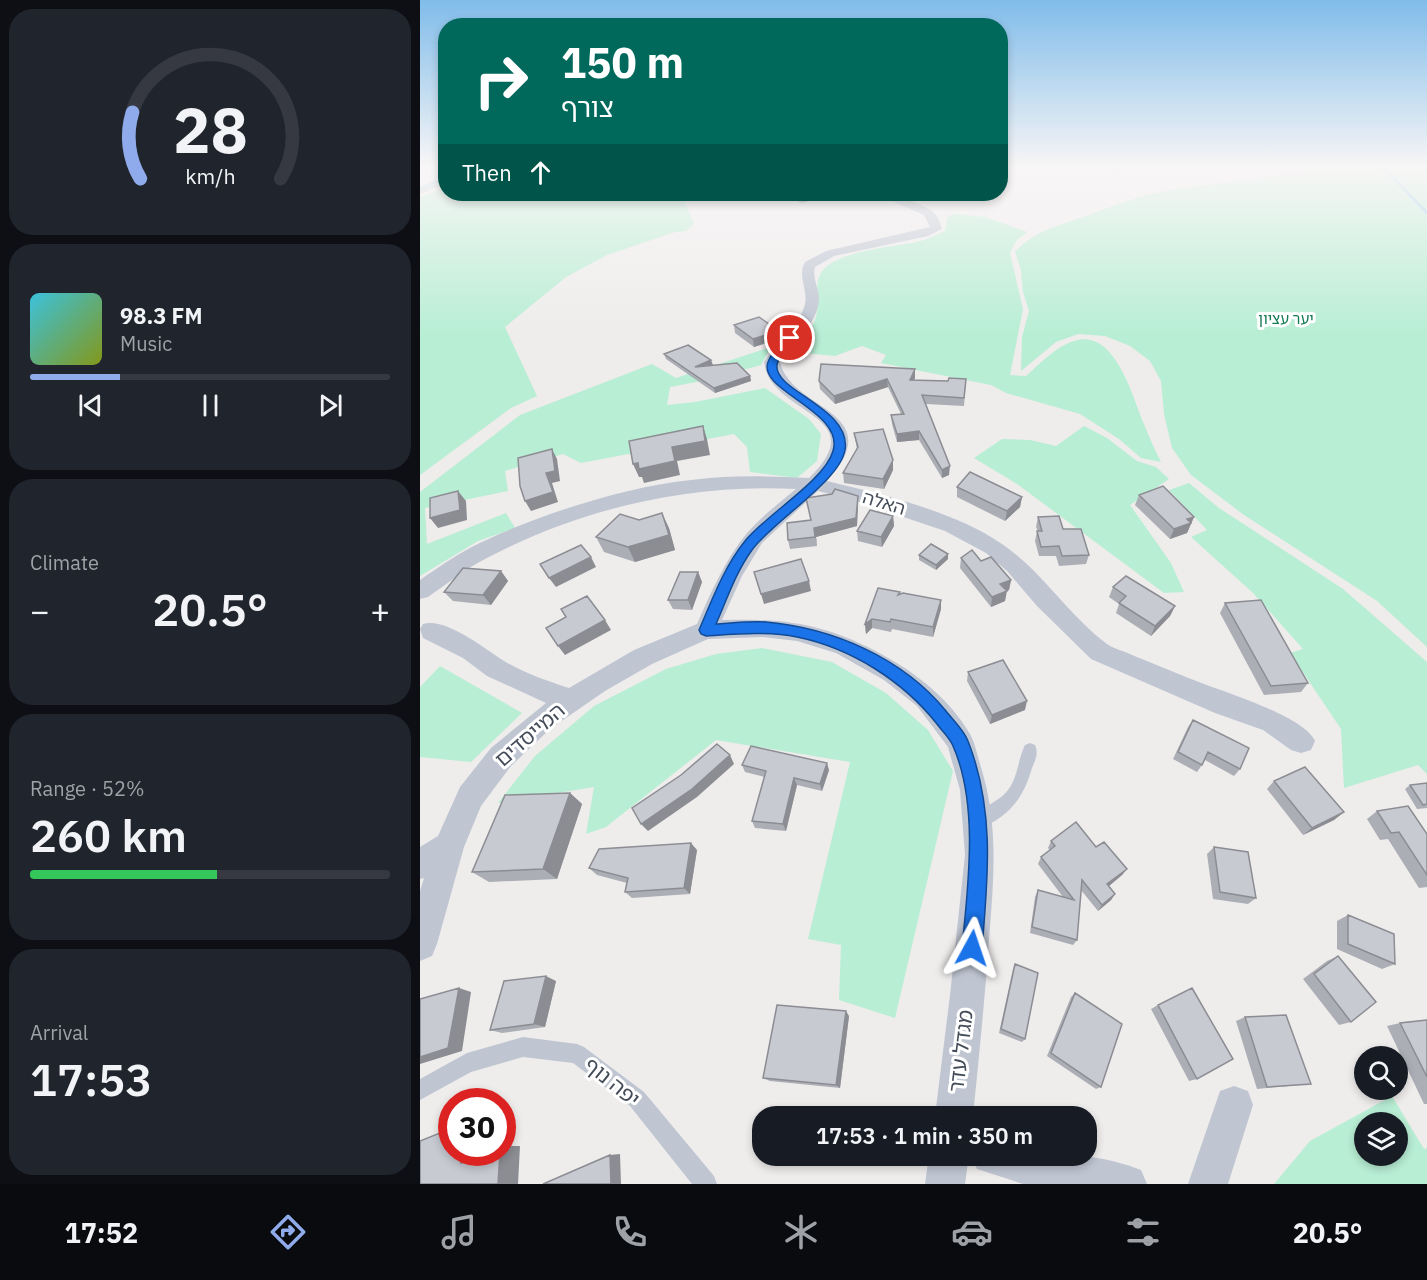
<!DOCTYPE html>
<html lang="en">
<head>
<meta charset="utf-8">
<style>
	body { margin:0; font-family:"IBM Plex Sans","Noto Sans Hebrew",sans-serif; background:#20242c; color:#f1f3f6; height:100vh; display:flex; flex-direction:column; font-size:22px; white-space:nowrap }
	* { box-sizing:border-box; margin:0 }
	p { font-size:20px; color:#9ea1a6 }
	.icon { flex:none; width:33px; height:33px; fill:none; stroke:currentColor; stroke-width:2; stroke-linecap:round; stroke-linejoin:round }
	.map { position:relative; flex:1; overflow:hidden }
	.panel { display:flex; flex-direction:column; gap:9px; padding:9px; background:#0d0f14; width:420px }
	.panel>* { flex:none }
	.top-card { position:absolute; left:18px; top:18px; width:570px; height:183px; border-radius:24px; box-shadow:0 3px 9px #0003; background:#00695c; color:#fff; overflow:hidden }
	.fabs { position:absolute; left:934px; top:1046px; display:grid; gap:12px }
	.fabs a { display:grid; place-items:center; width:54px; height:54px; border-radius:50%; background:#171b24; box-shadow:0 3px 9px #0003; font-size:30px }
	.speed { position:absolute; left:18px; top:1088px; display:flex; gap:12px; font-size:30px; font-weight:700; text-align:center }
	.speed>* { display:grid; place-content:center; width:78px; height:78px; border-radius:50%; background:#171b24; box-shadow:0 3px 9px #0003; line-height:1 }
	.speed .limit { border:9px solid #d22; background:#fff; color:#111 }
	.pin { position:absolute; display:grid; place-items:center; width:51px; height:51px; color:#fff; margin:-26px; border:3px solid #fff; border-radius:50%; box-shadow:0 2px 6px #0007 }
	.me { position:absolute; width:66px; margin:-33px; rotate:5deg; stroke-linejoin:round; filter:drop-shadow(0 0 4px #0008) }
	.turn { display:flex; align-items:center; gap:21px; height:126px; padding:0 24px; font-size:27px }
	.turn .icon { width:78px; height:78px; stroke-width:2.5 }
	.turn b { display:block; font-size:42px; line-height:51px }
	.then { display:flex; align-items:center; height:57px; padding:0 24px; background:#0003; gap:12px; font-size:22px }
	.big { font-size:45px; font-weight:600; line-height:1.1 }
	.panel .tile { flex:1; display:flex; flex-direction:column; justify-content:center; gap:9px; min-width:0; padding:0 21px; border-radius:24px; background:#20242c }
	.panel .dial { align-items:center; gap:0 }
	.dial svg { height:156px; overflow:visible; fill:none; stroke:#363941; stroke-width:7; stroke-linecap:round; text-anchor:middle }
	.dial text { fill:#f1f3f6; stroke:none }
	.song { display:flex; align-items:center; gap:18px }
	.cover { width:72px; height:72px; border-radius:9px; background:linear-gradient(135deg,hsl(190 70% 55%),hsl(70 70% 35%)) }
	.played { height:6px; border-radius:3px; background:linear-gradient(90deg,#8fabeb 25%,#363941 25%) }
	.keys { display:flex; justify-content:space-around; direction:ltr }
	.heat { display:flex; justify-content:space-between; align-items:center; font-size:33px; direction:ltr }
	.charge { height:9px; border-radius:4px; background:linear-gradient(90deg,#34c759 52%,#363941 0) }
	.trip { position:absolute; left:332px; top:1106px; width:345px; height:60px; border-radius:24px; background:#171b24; box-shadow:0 3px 9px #0003; font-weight:600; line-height:60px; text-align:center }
	.tab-bar { display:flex; height:96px; justify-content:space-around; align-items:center; background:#090b0e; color:#9ea1a6 }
	.tab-bar .icon { width:42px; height:42px }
	.tab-bar .active { color:#8fabeb }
	.tab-bar b { font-size:27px; color:#f1f3f6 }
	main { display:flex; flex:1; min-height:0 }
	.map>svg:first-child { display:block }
</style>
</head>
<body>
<main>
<section class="panel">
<div class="tile dial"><svg viewBox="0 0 100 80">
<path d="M14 69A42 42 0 1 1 86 69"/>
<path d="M14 69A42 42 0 0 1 10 35" stroke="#8fabeb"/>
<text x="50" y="56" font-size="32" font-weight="700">28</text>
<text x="50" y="72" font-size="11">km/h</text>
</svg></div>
<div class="tile">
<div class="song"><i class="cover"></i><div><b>98.3 FM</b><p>Music</p></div></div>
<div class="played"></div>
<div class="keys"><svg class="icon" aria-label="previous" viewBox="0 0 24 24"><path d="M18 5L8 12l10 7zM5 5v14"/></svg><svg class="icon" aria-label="pause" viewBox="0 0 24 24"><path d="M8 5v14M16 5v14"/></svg><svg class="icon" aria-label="next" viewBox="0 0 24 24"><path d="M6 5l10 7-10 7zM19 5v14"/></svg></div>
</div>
<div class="tile"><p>Climate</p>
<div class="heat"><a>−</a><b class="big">20.5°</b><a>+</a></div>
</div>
<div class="tile"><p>Range · 52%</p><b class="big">260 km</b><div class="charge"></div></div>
<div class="tile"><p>Arrival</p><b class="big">17:53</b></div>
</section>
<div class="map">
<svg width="1007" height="1184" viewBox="0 0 1007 1184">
	<rect width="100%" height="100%" fill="#efecec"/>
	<path fill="#b8eed4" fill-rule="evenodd" d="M900 168 1007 169V647L957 601 824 515 771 475 752 448 744 414 741 381 730 361 710 346 685 336 658 334 636 342 601 371 602 337 609 311 603 292 601 270 595 252C613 232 638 225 663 217 690 207 717 196 746 191 797 182 849 180 900 168Z
		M25 187 26 194H264V200L274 224 266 231 255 232 187 255 146 277 85 327 117 396 91 408 0 475V197Z
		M537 214 565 217 607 232 596 241 590 253 603 309 590 375 606 376C620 364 635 347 654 341 695 327 713 398 724 424 729 437 735 450 741 462L721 458 699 439 660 414 586 393 571 385 461 363 466 355 442 346 415 356 373 352C388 336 398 323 398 300 398 292 396 285 399 277 409 249 477 248 504 240 511 238 518 234 525 231L528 216Z
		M351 347 341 365 287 380 250 387 247 405 275 402 345 388 389 419 401 434 397 461 377 478 330 472 327 447 314 434 161 463 143 454 85 471 88 491 5 508 7 544 86 513 95 528 58 541 0 576V492L100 415 232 364 256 378Z
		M664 426 687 438 717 461 736 467 749 479 710 505 751 563 764 592 744 593 597 484 554 458 582 439 610 440 636 446Z
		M769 483 799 508 923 589 1007 662V774L998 765 924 788 921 729 870 653 883 649 832 592 771 537 787 530 749 490Z
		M342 648 412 662 466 693 508 730 533 771 475 1018 419 1000 421 945 388 939 430 762 296 740 186 827 166 834 174 787 78 803 115 756 174 706 246 669 296 654Z
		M20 666 102 713 51 762 0 757V687Z
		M972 1096 1004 1149 1007 1148V1184H854L890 1141ZM945 1122H978V1155H945Z"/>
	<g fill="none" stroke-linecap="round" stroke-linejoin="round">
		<path stroke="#85c9ec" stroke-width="3" d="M964 168 1007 213
			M0 189 26 177"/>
		<path fill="#bfc6d2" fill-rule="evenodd" d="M633 168H639V169L637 170Z
			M692 168H697L702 173 697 174Z
			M26 180V183L0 194V190Z
			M610 743 615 745C619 753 615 761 612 768 603 800 588 817 557 830L551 828 549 822C554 809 579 803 588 790 598 777 598 759 605 745Z
			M103 1037 157 1044 164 1047 224 1092 294 1176 297 1184H272L210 1106 153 1063 103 1057 51 1072 0 1100V1079L47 1053Z"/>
		<path fill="#bfc6d2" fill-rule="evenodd" d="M456 194C469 193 508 204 516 215 519 219 520 224 522 229L508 236 414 256 395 267C392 278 399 288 399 299 398 324 373 343 360 362 372 412 471 410 407 481 462 494 536 512 582 544 622 571 648 615 687 644 694 649 704 651 712 655 732 663 751 671 771 679 800 691 883 715 895 741L891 750 881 753 871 750 843 730 795 713 671 659 617 606 587 571 566 553 525 531 436 501 398 491 342 543 322 576 302 620C366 618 406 624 463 655 498 674 530 700 550 734 555 743 557 754 560 764 579 823 574 878 569 939 565 998 559 1057 553 1116H515L530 995 545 855 540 790 528 747 497 706 464 680 416 653 377 641 343 637 288 639 232 664 185 691 130 729 91 766 61 806 44 847 17 944 12 956 0 961V891L4 878 0 879V847L18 836 40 787 71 748 126 703 67 676 43 658 3 638 0 629 3 624C26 617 65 649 84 661 104 673 127 681 149 688L214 650 277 624C291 592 305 560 327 533 341 517 359 503 376 489 270 483 159 509 65 559 45 569 27 584 8 597L0 599V580C16 569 33 557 50 548 110 517 203 487 271 480 310 475 350 476 389 478 443 425 384 418 356 387 349 380 346 372 344 362 357 343 379 327 385 304 388 289 377 276 385 262L406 251 510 227 504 215Z
			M814 1086 828 1091 833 1105 808 1184H768L800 1091Z
			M509 1155H549L545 1184H505Z
			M551 1155C607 1155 668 1148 721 1170L727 1184H603L557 1169Z"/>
	</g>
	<path fill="#acaeb5" d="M361 194H413V195L381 203Z
		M314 325 361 338 334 347 315 333Z
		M244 354 330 376 331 381 295 393 246 359Z
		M495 378 494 380 528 381 546 379 544 406 506 404 529 475 522 478 499 440 477 442 472 424 471 415 481 414 468 387 415 404 400 389 399 381Z
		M434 433 473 470 464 489 424 483 423 473 437 449Z
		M537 487 602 497 600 507 585 521 537 497Z
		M719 495 774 517 767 533 750 539 715 505Z
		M438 504 437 526 396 537 397 546 370 549 368 540 391 520Z
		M473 516 474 526 462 547 438 541 437 531Z
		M618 517 643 529 669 555 666 564 639 566 636 556H619L615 541 617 531H618L616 527Z
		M219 520 249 528 255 550 215 562 184 552 176 537Z
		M499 555 528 559 516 570 499 560Z
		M541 558 561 561 591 580 589 590 586 591 585 601 571 607 540 568Z
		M81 571 88 581 71 605 33 601 24 592Z
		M278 572 282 582 272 610 253 609 248 600Z
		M693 587 755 606 750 616 731 636 696 613 699 604 689 597Z
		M480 594 521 609 513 637 472 629 471 632 452 628 446 634 445 624Z
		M805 603 888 683 881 692 844 695 800 613Z
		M548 672 605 710 570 724 547 681Z
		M773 720 820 769 814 776 785 760 782 765 777 772 753 759 768 727Z
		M322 765 409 770 402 791 377 785 366 831 335 828 332 821 345 777 325 772Z
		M854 781 924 812 914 820 883 835 847 789Z
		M1007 783V808L997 809 985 789 990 785Z
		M150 793 162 804 137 879 69 882 52 872Z
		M957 811 1007 834V887L999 888 968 839 960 840 947 819Z
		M631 841 676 847 707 869 702 875 689 886 695 894 691 900 678 911 661 890 657 940 653 945 610 933 615 897 618 890 643 897 618 864 621 857 630 850 628 848Z
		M794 847 836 898 828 904 793 899 787 854Z
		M277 850 270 894 212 898 205 892 207 883 177 875 169 868Z
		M928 915 975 964 962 969 917 949V921Z
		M918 956 931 1022 919 1025 883 979 907 961Z
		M595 964 605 1039 602 1042 579 1033 593 969Z
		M136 981 125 1027 82 1033 70 1030Z
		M655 993 681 1087 676 1089 627 1056 651 997Z
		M738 1005 777 1079 769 1081 731 1009Z
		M429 1016 420 1088 350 1081 343 1078Z
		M825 1017 891 1084 837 1089 816 1021Z
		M1007 1020V1104H1004L967 1026 980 1023Z"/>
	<path fill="#8c8d93" d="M402 194H413V195L381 203V199Z
		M359 331 361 338 334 347 333 339Z
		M291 360 293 365 275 367Z
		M495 369V378L490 388V380Z
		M330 376 331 381 295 393 294 388Z
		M467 379 468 387 415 404 414 396Z
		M283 426 287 439 290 455 257 461 260 475 224 483 222 477H219L213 464 252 447Z
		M499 431V440L477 442V434Z
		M132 449 137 459 140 481 132 483 138 502 111 511 105 501 126 473Z
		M473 460V470L464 489 463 479Z
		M530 466 529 475 522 478V470Z
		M38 491 46 501 47 520 18 528 10 518Z
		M438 496V504L437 526 396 537 397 546 394 528Z
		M602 497 600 507 585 521 587 511Z
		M242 513 249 528 255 550 215 562 208 547Z
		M473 516 474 526 462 547 461 537Z
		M774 517 767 533 750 539 754 529 767 519Z
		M528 554V559L516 570V565Z
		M171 557 176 567 136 587 129 578Z
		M81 571 88 581 71 605 63 595Z
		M278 572 282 582 272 610 268 600Z
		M591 580 589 590 579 594 580 584Z
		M389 581 391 591 344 604 341 594Z
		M587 591 585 601 571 607 572 597Z
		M521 600V609L513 637V627Z
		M755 606 750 616 731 636 735 626Z
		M452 619V628L446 634 445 624Z
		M185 620 191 630 145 655 138 646Z
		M607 701 605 710 570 724 572 715Z
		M310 755 314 764 277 797 228 831 221 824Z
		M407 763 409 770 402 791 400 784Z
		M374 778 377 785 366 831 363 824Z
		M150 793 162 804 137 879 123 869Z
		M924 812 914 820 883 835 892 828Z
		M271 843 277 850 270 894 264 888Z
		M707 869 702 875 683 891 687 884Z
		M695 894 691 900 678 911 682 905Z
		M126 976 136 981 125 1027 114 1024Z
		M39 988 51 992 42 1051 0 1064V1057Z
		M426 1011 429 1016 420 1088 416 1085Z
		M82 1146H100L98 1184H78L80 1152H82Z
		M42 1152H63V1162L41 1163Z
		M200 1154 201 1184H191L190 1155Z"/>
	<path fill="#c8cad2" stroke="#8c8d93" stroke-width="1.5" d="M369 194H402L381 199Z
		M339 317 359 331 333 339 314 325Z
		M268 345 291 360 275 367 317 363 330 376 294 388 244 354Z
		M401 364 495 369 490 380 528 381 529 378 546 379 544 398 502 395 530 466 522 470 499 431 477 434 471 415 484 414 467 379 414 396 399 381Z
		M283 426 285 441 252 447 255 461 219 469 218 463 213 464 209 441Z
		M463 429 473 460 463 479 423 473 438 447 434 433Z
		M132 449 135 471 126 473 133 492 105 501 100 486 98 458Z
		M550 472 602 497 587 511 537 487Z
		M743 486 774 517 767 519 771 523 754 529 719 495Z
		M415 489 438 496 436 518 394 528 395 537 368 540 367 523 391 520 386 498 412 494Z
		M38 491 40 510 10 518V498Z
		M450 510 473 516 461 537 437 531Z
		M242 513 249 535 208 547 176 537 200 514 219 520Z
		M639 516 643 529H661L669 555 642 556 639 546 621 547 617 531H622L618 517Z
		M511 544 528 554 516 565 499 555Z
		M161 545 171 557 129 578 120 564Z
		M552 550 561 561 571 557 591 580 580 584 587 591 572 597 541 558Z
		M381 559 389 581 341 594 334 572Z
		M43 568 81 571 63 595 24 592Z
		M260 572H278L268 600H248Z
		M706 576 755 606 735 626 699 603 706 596 693 587Z
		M458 588 480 592 478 595 483 593 521 600 513 627 471 619 470 622 452 619 445 624Z
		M167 596 185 620 138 646 126 628 146 617 141 609Z
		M841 600 888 683 851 686 805 603Z
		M583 660 607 701 572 715 548 672Z
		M773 720 829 748 820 769 788 752 782 765 758 752Z
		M297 744 310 755 272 789 221 824 212 808 261 775Z
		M331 746 407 763 400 784 374 778 363 824 332 821 346 771 322 765Z
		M885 767 924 812 892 828 854 781Z
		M1007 783V804L1003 805 990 785Z
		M150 793 123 869 52 872 85 795Z
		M988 806 1007 834V875L979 832 971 833 957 811Z
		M656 822 676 847 684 842 707 869 687 884 695 894 682 905 662 880 657 940 612 927 618 890 654 900 621 857 635 846 631 841Z
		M271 843 264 888 205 892 208 878 169 868 179 849Z
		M794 847 828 852 836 898 800 892Z
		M928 915 974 934 975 964 928 944Z
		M918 956 956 1002 931 1022 894 974Z
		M595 964 618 973 605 1039 581 1029Z
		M126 976 114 1024 70 1030 84 981Z
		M39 988 28 1048 0 1057V999Z
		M772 988 813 1059 777 1079 738 1005Z
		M655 993 702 1024 681 1087 631 1053Z
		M357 1005 426 1011 416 1085 343 1078Z
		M866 1015 891 1084 847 1087 825 1017Z
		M1007 1020V1077L980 1023Z
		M32 1128V1152H42L41 1163 67 1152H80L78 1184H0V1141Z
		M190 1155 191 1184H123Z"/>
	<linearGradient id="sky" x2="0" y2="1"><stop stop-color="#80bcea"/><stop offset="0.5" stop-color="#f8f6f6"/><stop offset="1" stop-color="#f8f6f6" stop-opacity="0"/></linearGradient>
	<rect width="1007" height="334" fill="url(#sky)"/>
	<path fill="#1a73e8" stroke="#114b97" stroke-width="1.5" d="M367 336 375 338C369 345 358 356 357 365 353 391 432 408 425 450 420 481 352 522 332 550 316 572 307 599 296 624 312 623 330 621 346 622 413 628 483 658 526 711 533 720 544 730 548 741 575 810 568 877 562 948L559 956 552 959 545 956 542 948C548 886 559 805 533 746 530 738 522 731 517 724 483 681 431 648 377 637 347 631 316 634 286 636L281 634 279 630C292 600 304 567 325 541 346 515 405 480 413 451 425 411 337 391 348 362 351 353 361 344 367 336Z"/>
	<g text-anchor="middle" stroke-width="6" stroke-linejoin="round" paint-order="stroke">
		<g font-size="15" fill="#167a55" stroke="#fff">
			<text x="866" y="324">יער עציון</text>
		</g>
		<g font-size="18" fill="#444c59" stroke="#fff">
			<text transform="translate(464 503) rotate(17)" y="6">האלה</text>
		</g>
		<g font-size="21" fill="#444c59" stroke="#fff">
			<text transform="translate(110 735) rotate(-41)" y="7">המייסדים</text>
			<text transform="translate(541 1051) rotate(-83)" y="7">מגדל עדר</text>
			<text transform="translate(192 1082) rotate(39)" y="7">יפה נוף</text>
		</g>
	</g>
</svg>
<div class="fabs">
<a><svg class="icon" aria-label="search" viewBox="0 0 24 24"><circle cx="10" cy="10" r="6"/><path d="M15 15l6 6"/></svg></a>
<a><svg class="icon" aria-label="layers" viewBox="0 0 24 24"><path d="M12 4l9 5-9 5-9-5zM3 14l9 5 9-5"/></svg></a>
</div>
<div class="speed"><div class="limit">30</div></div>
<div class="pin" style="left:370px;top:338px;background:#d93025"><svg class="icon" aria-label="arrive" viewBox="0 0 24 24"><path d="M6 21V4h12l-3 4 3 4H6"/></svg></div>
<svg class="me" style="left:552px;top:948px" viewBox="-20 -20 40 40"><path d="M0-17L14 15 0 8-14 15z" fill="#1a73e8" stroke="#fff" stroke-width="4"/></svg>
<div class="trip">17:53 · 1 min · 350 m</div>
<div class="top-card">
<div class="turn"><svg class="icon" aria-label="right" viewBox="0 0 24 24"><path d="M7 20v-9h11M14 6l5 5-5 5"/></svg><div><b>150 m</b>צורף</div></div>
<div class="then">Then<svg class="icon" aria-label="ahead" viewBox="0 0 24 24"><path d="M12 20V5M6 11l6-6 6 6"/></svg></div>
</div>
</div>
</main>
<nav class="tab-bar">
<b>17:52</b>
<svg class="icon active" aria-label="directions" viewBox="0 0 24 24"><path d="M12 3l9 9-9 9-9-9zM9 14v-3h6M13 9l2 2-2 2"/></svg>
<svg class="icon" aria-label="music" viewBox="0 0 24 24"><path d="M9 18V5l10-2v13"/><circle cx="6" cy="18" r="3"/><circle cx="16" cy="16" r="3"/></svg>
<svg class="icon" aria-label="phone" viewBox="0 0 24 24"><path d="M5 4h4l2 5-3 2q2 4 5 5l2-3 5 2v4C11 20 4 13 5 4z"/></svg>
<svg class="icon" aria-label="climate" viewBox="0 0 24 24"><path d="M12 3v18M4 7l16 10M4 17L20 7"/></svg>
<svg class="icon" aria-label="car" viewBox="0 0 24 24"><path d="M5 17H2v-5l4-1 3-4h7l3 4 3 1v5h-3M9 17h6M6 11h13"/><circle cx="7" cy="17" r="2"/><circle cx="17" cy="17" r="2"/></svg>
<svg class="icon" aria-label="filters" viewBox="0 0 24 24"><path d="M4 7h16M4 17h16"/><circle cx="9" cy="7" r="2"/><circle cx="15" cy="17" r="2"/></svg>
<b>20.5°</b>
</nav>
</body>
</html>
